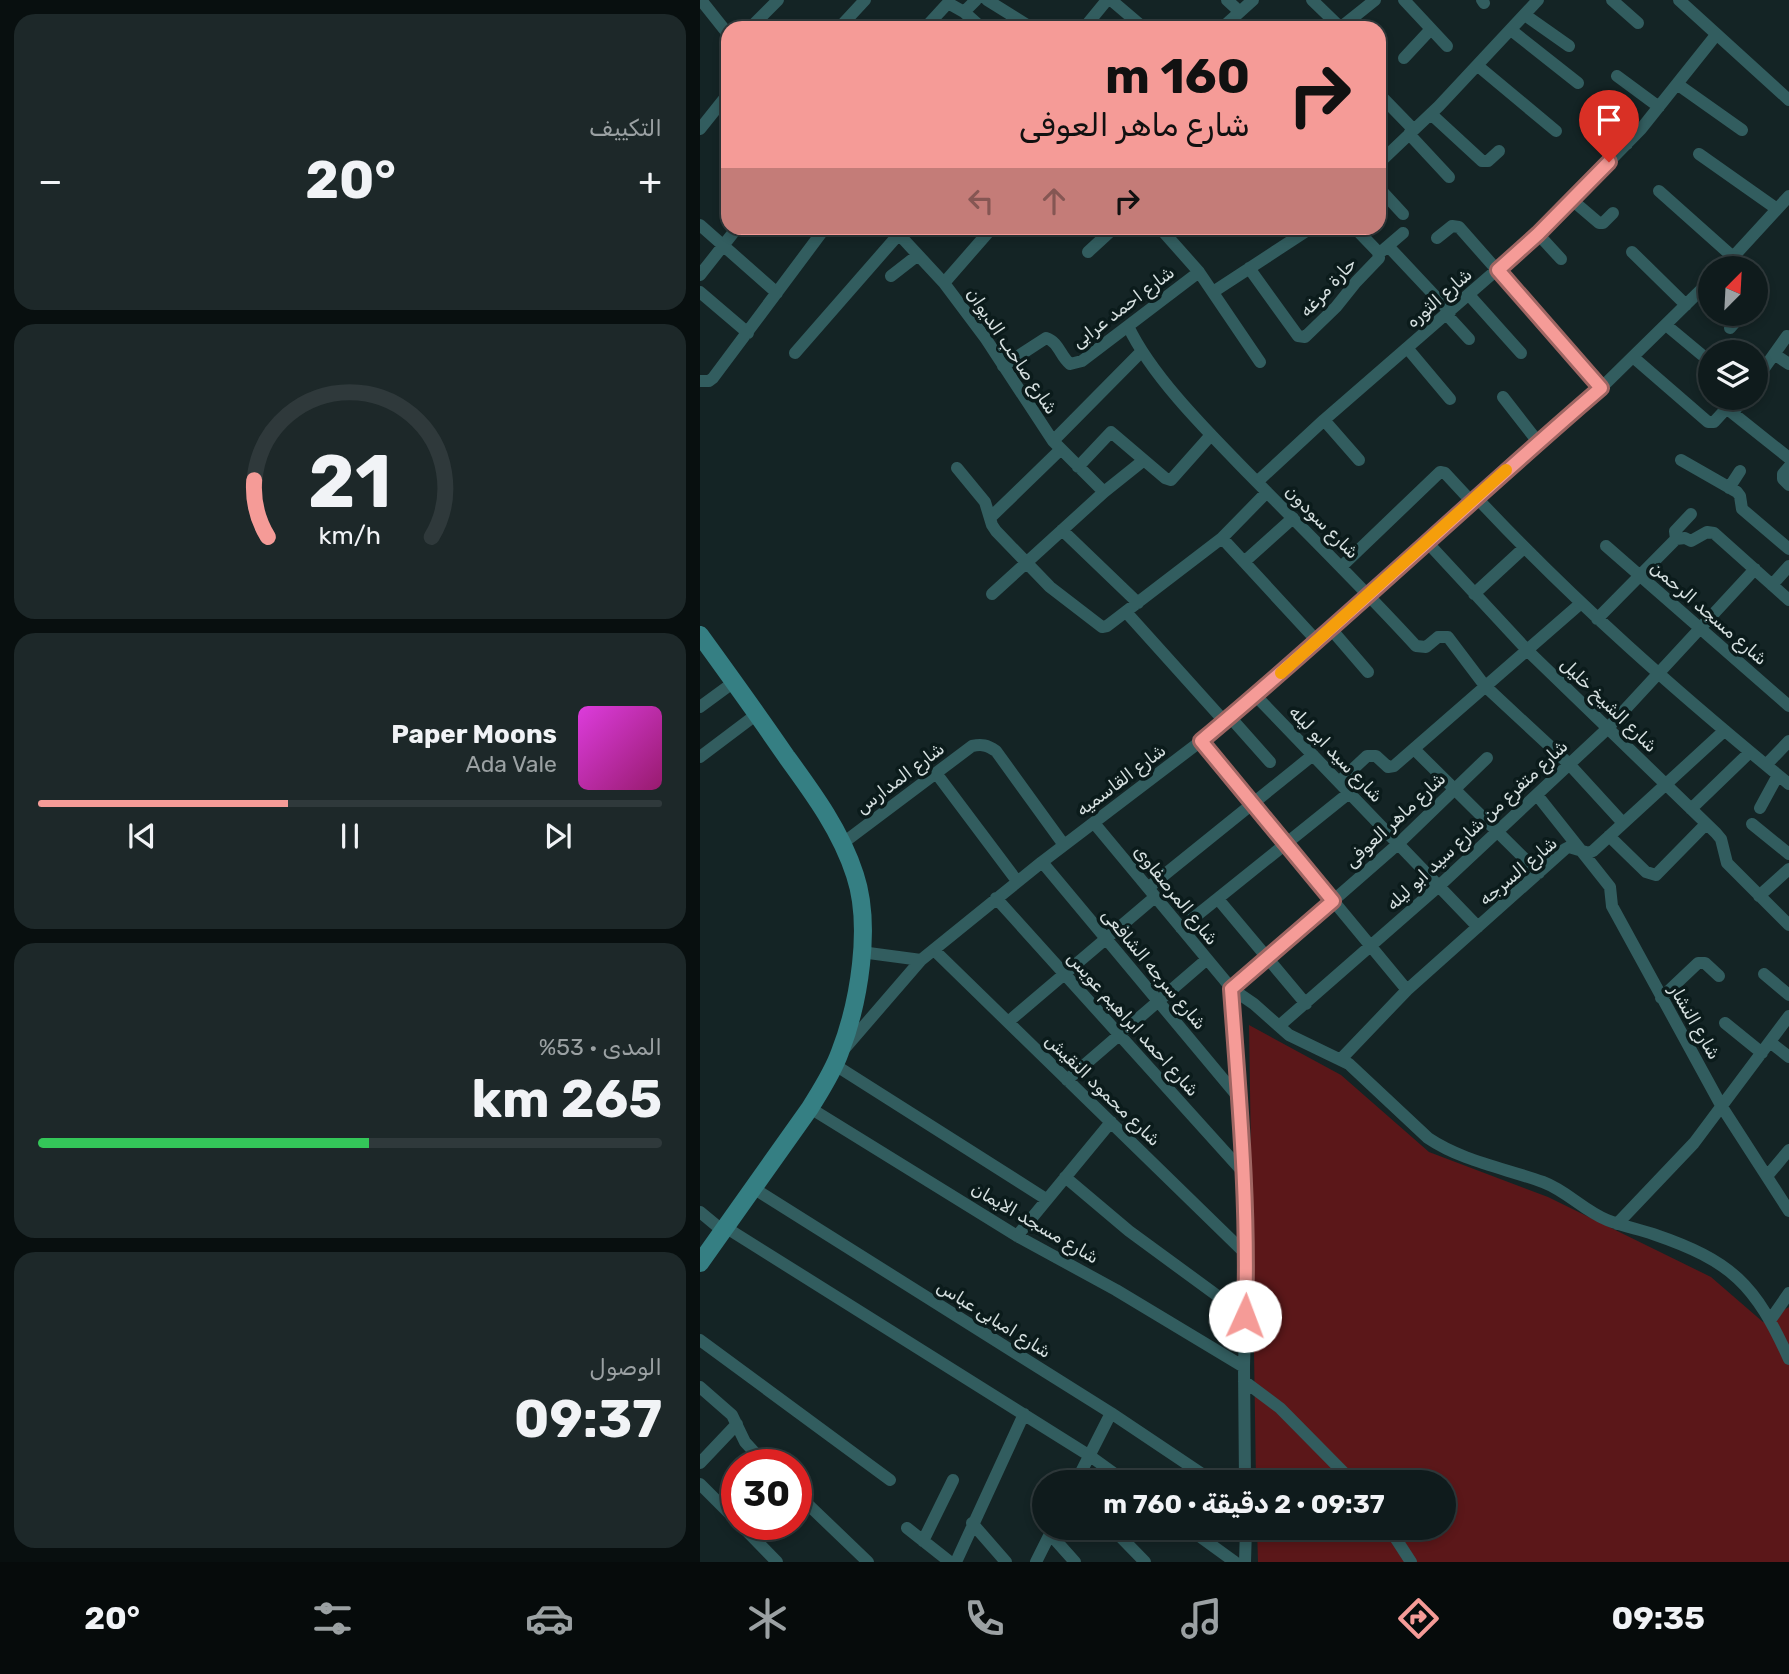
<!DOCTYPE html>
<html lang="ar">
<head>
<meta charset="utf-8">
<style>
	body { margin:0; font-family:Rubik,Cairo,sans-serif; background:#1d2829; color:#f1f3f6; direction:rtl; height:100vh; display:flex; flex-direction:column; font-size:26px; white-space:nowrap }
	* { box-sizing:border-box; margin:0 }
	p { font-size:23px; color:#9ba1a3 }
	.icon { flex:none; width:38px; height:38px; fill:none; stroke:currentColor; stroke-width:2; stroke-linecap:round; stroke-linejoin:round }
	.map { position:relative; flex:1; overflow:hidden; direction:ltr }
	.details { display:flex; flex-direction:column; gap:14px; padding:14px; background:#080f0f; width:700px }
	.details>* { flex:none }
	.hud { position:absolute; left:21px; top:21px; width:665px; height:214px; border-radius:21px; box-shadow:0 4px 10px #0003,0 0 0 2px #2f393b; direction:rtl; background:#f59b97; color:#111; overflow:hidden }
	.needle { width:46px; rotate:24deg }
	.controls { position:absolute; left:998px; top:256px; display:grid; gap:14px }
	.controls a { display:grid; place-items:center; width:70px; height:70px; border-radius:50%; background:#0f1b1c; box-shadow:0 4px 10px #0003,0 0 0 2px #2f393b; font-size:35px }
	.speed { position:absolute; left:21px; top:1449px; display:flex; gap:14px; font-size:35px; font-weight:700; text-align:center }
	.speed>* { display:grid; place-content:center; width:91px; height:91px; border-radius:50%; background:#0f1b1c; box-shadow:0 4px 10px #0003,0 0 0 2px #2f393b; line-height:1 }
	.speed .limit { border:10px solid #d22; background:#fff; color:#111 }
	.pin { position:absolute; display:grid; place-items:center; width:60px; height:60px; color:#fff; margin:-72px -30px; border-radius:50% 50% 50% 0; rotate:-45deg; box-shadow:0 0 7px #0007 }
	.pin .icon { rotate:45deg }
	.me { position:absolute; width:77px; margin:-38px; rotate:2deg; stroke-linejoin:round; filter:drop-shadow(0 0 5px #0008) }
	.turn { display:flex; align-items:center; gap:24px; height:147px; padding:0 21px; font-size:32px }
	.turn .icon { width:91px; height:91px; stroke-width:2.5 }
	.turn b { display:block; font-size:49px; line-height:60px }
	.lanes { display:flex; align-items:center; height:66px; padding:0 21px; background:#0003; justify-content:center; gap:35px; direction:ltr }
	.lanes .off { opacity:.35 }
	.big { font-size:52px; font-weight:700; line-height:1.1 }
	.details .widget { flex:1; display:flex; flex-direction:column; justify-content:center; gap:10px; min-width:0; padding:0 24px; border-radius:21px; background:#1d2829 }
	.details .dial { align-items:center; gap:0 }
	.dial svg { height:182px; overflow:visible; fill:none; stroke:#2f393b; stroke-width:7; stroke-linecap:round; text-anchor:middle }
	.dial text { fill:#f1f3f6; stroke:none }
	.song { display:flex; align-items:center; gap:21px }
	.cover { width:84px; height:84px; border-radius:10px; background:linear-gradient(135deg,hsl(300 70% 55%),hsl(320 70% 35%)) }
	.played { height:7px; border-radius:4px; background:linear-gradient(90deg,#f59b97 40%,#2f393b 40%) }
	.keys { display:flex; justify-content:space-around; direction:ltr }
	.heat { display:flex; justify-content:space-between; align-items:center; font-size:38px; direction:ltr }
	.charge { height:10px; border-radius:5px; background:linear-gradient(90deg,#34c759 53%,#2f393b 0) }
	.trip { position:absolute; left:332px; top:1470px; width:424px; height:70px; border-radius:35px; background:#0f1b1c; box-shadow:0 4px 10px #0003,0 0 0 2px #2f393b; font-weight:700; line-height:70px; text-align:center; direction:rtl }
	.tabs { display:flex; height:112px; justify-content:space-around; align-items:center; background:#060b0b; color:#9ba1a3 }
	.tabs .icon { width:49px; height:49px }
	.tabs .selected { color:#f59b97 }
	.tabs b { font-size:32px; color:#f1f3f6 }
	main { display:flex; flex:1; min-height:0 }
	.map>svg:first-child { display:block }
</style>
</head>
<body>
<main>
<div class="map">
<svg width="1089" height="1562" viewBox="0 0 1089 1562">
	<rect width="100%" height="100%" fill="#142425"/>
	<path fill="#5b1719" d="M549 1025 641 1075 729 1152 848 1197 1011 1277 1063 1322 1089 1307V1562H558L557 1528H744V1482H556Z"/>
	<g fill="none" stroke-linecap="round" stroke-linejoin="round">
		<path stroke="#325d5f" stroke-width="12" d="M1 0 28 34
			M287 0 332 28
			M411 0 444 28
			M527 0 540 12
			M612 0 641 28
			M704 0 747 46
			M782 0 784 3
			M912 0 938 23
			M979 0 1089 100
			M264 12 282 28
			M825 15 869 46
			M50 28 78 0
			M139 28 165 0
			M225 28 248 3 264 12 276 0
			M384 28 407 0
			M522 28 553 0
			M640 28 675 0
			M811 30 878 83
			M704 58 731 29
			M778 66 856 131
			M917 76 959 107
			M977 84 1042 130
			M679 94 713 129
			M731 114 782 161H788L799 151
			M892 117 927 144
			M0 129 28 94
			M709 134 749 177
			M999 154 1077 209
			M679 163 739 106 838 0
			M679 188 703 214
			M959 191 1033 257
			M872 200 899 223H903L913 213
			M0 225 77 293
			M193 228 244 283 286 339 353 441 404 492
			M460 228 499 272 560 362
			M838 234 861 259
			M737 238 752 226 759 227 901 388
			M688 246 750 312
			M682 251 703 233
			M388 252 414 228
			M932 252 986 305
			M549 268 598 336 605 337 636 307 656 282 679 258 678 252 655 228
			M1023 268 1089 196
			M0 275 37 228
			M191 276 218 255
			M244 283 292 228
			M1055 288 1057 292 1055 298
			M0 292 48 333
			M513 292 611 228
			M769 295 821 353
			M747 315 769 339
			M966 325 1002 355
			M428 326C452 377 509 433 549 474 605 531 662 587 716 646L726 647 738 637H748L785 686 869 764 923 823
			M1030 328 1043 313
			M1033 344 1042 352
			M708 349 750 399
			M95 353 199 234
			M1074 354 1089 364
			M933 357 1008 422H1014L1025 410 1030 411 1089 458
			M303 366 346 338C359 342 360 356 370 364L382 361 499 272
			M0 381H9L13 378 125 228
			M1055 381 1087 336
			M803 397 838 442
			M1033 413 1044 397
			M624 420 659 460
			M353 441 441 352
			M981 460 1037 492 1040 496 1042 509 1089 549
			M378 467 411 432 465 478 471 480 511 435
			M1089 467 1083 474V479L1089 485
			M257 468 285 502 292 525 296 531 350 587 402 627 407 626 522 538 567 492
			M557 482 624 420 838 234 941 129 1016 35
			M1029 488 1040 471
			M776 497C873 601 979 694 1089 784
			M290 518 360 450
			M362 530 438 603
			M522 538 617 641
			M976 539 975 531 991 514
			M727 542 827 650 1016 833 1021 839 1027 863 1089 925
			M906 546 1089 706
			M544 562 593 518
			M641 567 740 472 745 473 771 501
			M1072 585 1089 566
			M292 594 404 492 444 460
			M774 594 824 548
			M426 612 525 722
			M897 619 976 539 985 538 991 541 1007 532 1014 533 1089 600
			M631 629 668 672
			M556 696 778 927
			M0 707 34 682
			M530 717 570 762
			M501 741 707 990
			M714 749 839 873
			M0 757 57 714
			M1066 765 1089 741
			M236 773 317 881
			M639 782 667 756H676L688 767 694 766 880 604
			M837 795 910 887 912 906 1022 1107 1089 1211
			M1060 808 1078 775
			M991 809 1050 752
			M394 823 532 989 554 1004 589 1035 649 1064 728 1138C762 1161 804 1168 843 1182 867 1191 883 1210 907 1220 922 1226 938 1229 953 1234 1032 1261 1055 1284 1089 1359
			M1052 824 1089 854
			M909 836 946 872 956 875 1006 824
			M143 843 272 746C282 744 287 745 296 751L364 845
			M342 862 539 1098
			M448 888 613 755
			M1059 896 1089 869
			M296 898 544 1173
			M518 899 606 1004
			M481 928 649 793
			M234 950 547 1255
			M161 952 221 960
			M1064 974 1089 995
			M532 989 547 1255 544 1367 545 1482
			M532 989 698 844 787 758
			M961 998 998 963H1005L1019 976
			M308 1022 455 897
			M1025 1023 1062 1053
			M579 1026 739 886 907 729 1055 569
			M1070 1042 1089 1057
			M145 1048 221 960 342 862 501 741 556 696 771 501 901 388 1010 281
			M641 1059 707 990 865 849 869 847 889 853 893 851 1024 731
			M135 1065 346 1199
			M367 1080 506 960
			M110 1108 317 1236 416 1290 544 1367
			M1068 1175 1089 1150
			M365 1177 429 1231 545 1316
			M53 1188 411 1413 514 1482
			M0 1212 23 1231
			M917 1224 994 1143 1089 1016
			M25 1227 390 1456 426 1482
			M317 1236 411 1122
			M1071 1319 1089 1293
			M0 1340 190 1480
			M544 1381 580 1408 653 1482
			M0 1387 32 1415 45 1442 66 1465
			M0 1463 37 1424
			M376 1482 411 1413
			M0 1484 37 1521
			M96 1493 168 1562
			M272 1523 306 1562
			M40 1524 77 1562
			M207 1528 250 1562
			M412 1528 445 1562
			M488 1528 535 1562
			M689 1528 711 1562
			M350 1534 375 1562
			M223 1541 253 1480
			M256 1562 324 1414
			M336 1562 353 1528
			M545 1562 546 1528"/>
		<path stroke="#357f83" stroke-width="18" d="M0 635C29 675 58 715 86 756 113 793 141 831 155 875 172 926 159 1003 140 1052 133 1072 121 1090 110 1108L0 1263"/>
	</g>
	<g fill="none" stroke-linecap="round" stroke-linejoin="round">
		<defs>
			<path id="route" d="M545 1316C549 1207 539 1098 531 989L633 901 501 741C638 627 766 504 901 388L798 270 838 234 909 162"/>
		</defs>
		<use href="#route" stroke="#9f6562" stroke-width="18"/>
		<use href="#route" stroke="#f59b97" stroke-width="12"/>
		<path stroke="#f59e0b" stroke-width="12" d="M581 673 806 470"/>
	</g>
	<g text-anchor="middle" stroke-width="7" stroke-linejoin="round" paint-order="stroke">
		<g font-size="18" fill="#d5dfdf" stroke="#0b1b1b">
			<text transform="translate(628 287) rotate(-47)" y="6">حارة مرغه</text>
			<text transform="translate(739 298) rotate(-41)" y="6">شارع الثوره</text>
			<text transform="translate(423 307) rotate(-37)" y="6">شارع احمد عرابى</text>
			<text transform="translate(312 351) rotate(56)" y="6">شارع صاحب الديوان</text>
			<text transform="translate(622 522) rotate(45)" y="6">شارع سودون</text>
			<text transform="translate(1009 613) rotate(41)" y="6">شارع مسجد الرحمن</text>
			<text transform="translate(909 705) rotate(44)" y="6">شارع الشيخ خليل</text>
			<text transform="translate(636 754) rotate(46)" y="6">شارع سيد ابو ليله</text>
			<text transform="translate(200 778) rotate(-37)" y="6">شارع المدارس</text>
			<text transform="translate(421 780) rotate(-37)" y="6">شارع القاسميه</text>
			<text transform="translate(695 820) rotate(-43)" y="6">شارع ماهر العوفى</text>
			<text transform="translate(777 825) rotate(-43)" y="6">شارع متفرع من شارع سيد ابو ليله</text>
			<text transform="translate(818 871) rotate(-40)" y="6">شارع السرجه</text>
			<text transform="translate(476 895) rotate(51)" y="6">شارع المرصفاوى</text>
			<text transform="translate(454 969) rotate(50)" y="6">شارع سرجه الشافعى</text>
			<text transform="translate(995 1022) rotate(60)" y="6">شارع النشار</text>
			<text transform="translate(433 1024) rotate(48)" y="6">شارع احمد ابراهيم عويس</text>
			<text transform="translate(403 1090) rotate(44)" y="6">شارع محمود النقيش</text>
			<text transform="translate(335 1223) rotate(30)" y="6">شارع مسجد الايمان</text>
			<text transform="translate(294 1319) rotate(32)" y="6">شارع امبابى عباس</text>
		</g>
	</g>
</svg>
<div class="controls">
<a><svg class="needle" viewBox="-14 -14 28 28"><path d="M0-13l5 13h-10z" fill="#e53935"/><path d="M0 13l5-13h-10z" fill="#9ba1a3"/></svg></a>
<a><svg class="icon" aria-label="layers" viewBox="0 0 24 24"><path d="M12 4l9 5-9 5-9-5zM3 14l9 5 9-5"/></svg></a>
</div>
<div class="speed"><div class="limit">30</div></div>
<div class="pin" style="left:909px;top:162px;background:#d93025"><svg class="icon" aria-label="arrive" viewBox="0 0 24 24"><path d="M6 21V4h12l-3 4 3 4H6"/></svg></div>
<svg class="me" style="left:545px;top:1316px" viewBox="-20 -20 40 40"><circle r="19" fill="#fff"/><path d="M0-13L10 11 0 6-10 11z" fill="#f59b97"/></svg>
<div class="trip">09:37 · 2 دقيقة · 760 m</div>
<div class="hud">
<div class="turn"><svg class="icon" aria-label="right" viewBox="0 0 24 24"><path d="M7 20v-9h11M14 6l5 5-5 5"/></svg><div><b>160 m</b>شارع ماهر العوفى</div></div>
<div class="lanes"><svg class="icon off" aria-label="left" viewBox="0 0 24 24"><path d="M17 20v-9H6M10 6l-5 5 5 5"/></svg><svg class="icon off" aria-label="ahead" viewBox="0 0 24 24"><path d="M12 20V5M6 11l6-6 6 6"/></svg><svg class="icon" aria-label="right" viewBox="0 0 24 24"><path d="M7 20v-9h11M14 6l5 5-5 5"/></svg></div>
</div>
</div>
<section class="details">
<div class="widget"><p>التكييف</p>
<div class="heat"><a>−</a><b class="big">20°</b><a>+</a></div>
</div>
<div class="widget dial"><svg viewBox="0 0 100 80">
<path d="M14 69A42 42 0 1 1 86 69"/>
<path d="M14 69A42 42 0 0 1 8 44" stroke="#f59b97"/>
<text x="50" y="56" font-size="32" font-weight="700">21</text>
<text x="50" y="72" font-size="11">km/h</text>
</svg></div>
<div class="widget">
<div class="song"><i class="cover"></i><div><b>Paper Moons</b><p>Ada Vale</p></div></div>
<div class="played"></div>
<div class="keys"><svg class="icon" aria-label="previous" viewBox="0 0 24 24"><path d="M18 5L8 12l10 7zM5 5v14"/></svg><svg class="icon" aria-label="pause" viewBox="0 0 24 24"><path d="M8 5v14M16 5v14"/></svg><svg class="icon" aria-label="next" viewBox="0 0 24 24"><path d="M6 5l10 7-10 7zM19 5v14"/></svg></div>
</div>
<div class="widget"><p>المدى · 53%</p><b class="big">265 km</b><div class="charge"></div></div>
<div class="widget"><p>الوصول</p><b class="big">09:37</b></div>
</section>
</main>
<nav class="tabs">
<b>09:35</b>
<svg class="icon selected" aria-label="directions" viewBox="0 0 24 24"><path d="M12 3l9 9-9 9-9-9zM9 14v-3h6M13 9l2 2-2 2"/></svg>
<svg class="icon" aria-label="music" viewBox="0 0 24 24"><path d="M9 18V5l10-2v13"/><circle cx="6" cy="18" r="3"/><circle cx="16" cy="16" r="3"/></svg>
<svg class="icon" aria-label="phone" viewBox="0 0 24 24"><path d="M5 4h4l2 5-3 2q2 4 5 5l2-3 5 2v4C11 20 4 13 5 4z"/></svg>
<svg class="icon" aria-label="climate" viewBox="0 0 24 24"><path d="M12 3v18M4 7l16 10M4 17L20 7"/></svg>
<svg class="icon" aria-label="car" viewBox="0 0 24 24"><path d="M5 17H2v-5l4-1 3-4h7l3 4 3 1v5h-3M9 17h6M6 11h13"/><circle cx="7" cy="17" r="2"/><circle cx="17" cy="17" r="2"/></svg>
<svg class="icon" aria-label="filters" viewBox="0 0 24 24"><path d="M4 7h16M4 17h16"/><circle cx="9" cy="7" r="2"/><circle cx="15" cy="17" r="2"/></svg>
<b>20°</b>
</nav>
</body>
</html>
